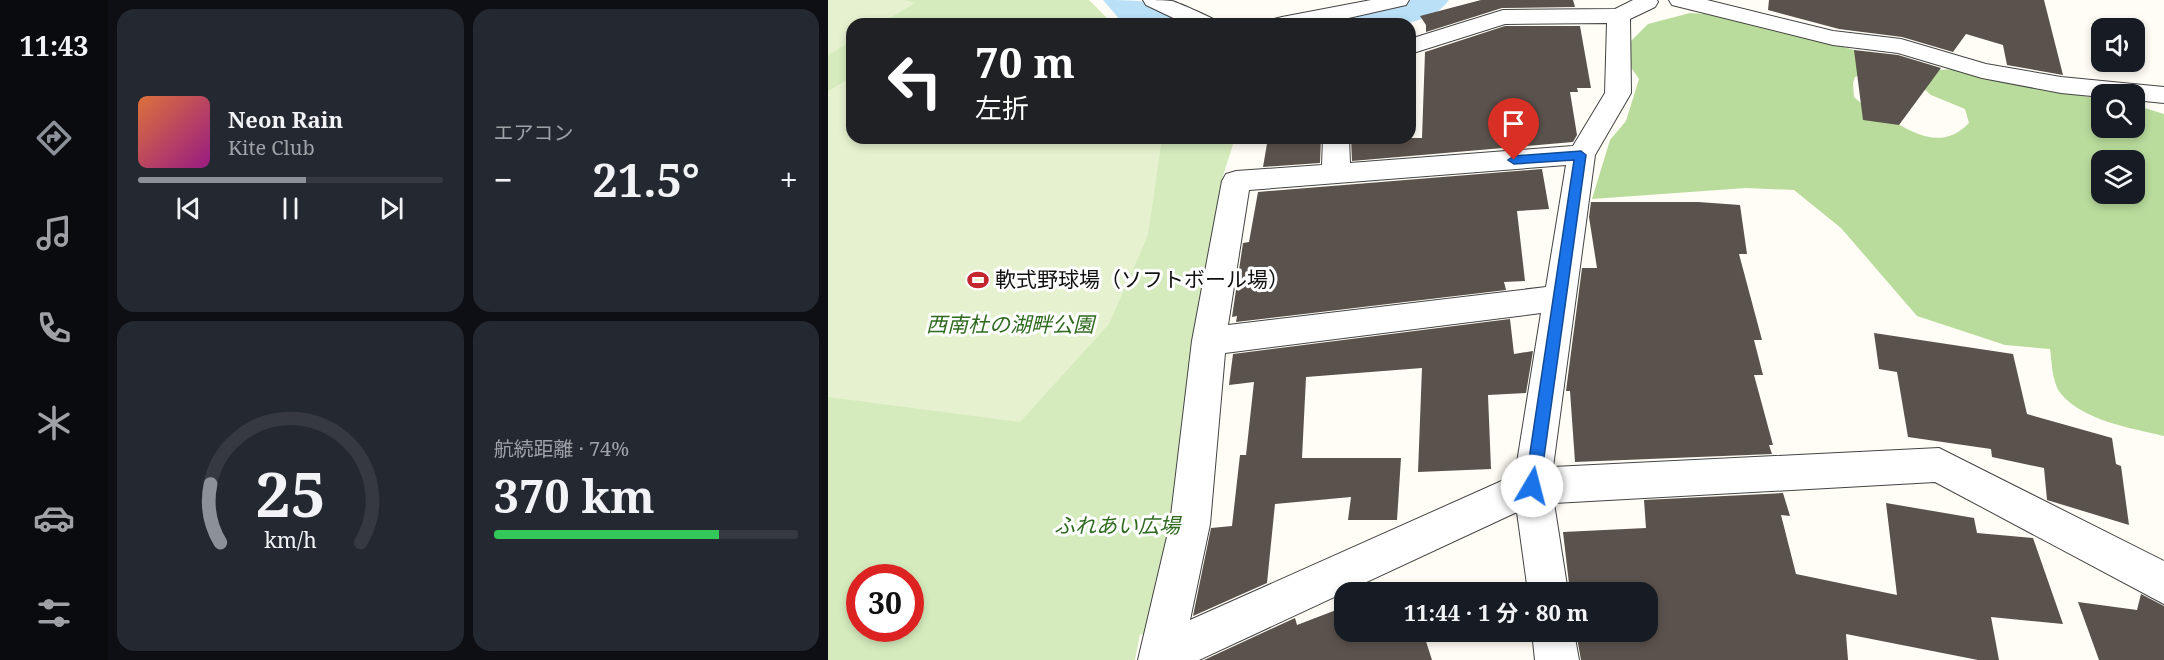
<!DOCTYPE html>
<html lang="ja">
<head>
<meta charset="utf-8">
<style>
	body { margin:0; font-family:"Noto Serif","Noto Sans JP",serif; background:#242831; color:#f1f3f6; height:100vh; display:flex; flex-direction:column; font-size:22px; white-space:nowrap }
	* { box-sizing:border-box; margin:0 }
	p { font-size:20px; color:#9ea1a6 }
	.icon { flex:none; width:33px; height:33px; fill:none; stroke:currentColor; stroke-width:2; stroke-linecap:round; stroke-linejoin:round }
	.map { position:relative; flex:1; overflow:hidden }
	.side { display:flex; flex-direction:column; gap:9px; padding:9px; background:#0d0f14; width:720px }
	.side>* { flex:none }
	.banner { position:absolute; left:18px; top:18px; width:570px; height:126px; border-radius:18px; box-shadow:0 3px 9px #0003; background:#202124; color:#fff; overflow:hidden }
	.fabs { position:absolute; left:1263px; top:18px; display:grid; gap:12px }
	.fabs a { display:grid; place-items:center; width:54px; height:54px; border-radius:12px; background:#171b24; box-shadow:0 3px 9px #0003; font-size:30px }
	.speed { position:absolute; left:18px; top:564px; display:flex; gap:12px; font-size:30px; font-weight:700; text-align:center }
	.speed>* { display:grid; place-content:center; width:78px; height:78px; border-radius:50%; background:#171b24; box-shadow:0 3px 9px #0003; line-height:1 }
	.speed .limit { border:9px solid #d22; background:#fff; color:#111 }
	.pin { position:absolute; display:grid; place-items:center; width:51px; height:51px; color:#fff; margin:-62px -26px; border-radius:50% 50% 50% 0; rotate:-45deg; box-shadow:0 0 6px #0007 }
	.pin .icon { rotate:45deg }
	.me { position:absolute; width:66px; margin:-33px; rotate:8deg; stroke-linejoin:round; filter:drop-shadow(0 0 4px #0008) }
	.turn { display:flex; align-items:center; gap:21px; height:126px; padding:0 30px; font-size:27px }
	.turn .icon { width:78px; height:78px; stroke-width:2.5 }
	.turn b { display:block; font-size:42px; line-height:51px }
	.big { font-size:45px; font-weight:700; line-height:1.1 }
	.side .widget { flex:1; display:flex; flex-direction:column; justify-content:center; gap:9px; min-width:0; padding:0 21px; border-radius:18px; background:#242831 }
	.side .dial { align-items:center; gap:0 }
	.dial svg { height:156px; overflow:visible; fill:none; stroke:#363941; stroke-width:7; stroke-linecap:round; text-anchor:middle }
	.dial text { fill:#f1f3f6; stroke:none }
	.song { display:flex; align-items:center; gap:18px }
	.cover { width:72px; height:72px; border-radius:9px; background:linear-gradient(135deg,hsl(20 70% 55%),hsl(310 70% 35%)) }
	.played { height:6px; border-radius:3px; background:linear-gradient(90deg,#8c9099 55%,#363941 55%) }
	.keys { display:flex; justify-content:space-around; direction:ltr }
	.heat { display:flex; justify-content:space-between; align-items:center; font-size:33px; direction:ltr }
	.charge { height:9px; border-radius:4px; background:linear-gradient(90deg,#34c759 74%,#363941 0) }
	.side .tiles { flex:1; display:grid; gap:9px; grid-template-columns:repeat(2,1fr) }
	.trip { position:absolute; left:506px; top:582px; width:324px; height:60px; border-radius:18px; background:#171b24; box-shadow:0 3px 9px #0003; font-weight:700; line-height:60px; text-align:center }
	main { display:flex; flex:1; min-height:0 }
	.tab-bar { display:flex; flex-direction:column; width:108px; justify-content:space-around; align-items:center; background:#090b0e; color:#9ea1a6 }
	.tab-bar .icon { width:42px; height:42px }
	.tab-bar .on { color:#8c9099 }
	.tab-bar b { font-size:27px; color:#f1f3f6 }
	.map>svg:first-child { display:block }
</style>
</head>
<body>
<main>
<nav class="tab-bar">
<b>11:43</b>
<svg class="icon on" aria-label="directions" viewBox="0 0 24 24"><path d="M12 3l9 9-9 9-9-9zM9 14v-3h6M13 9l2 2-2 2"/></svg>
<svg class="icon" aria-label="music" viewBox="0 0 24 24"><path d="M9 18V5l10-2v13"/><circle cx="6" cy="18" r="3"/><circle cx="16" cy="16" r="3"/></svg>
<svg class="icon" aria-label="phone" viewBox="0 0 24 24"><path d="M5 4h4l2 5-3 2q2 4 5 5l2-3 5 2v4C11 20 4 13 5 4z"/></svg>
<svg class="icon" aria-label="climate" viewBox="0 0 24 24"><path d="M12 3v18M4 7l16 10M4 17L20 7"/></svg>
<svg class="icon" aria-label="car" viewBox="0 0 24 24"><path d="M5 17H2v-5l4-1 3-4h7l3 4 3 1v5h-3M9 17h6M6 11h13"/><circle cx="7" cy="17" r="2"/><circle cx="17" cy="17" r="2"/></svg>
<svg class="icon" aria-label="filters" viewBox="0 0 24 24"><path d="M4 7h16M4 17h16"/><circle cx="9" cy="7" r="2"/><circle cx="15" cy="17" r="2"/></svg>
</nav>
<section class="side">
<div class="tiles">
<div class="widget">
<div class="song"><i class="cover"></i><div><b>Neon Rain</b><p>Kite Club</p></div></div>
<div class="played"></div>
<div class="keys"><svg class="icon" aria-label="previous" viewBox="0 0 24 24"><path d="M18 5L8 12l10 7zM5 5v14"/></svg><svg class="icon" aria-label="pause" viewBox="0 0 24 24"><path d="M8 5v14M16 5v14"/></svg><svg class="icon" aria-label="next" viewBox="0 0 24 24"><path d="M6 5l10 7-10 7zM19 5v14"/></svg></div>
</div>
<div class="widget"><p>エアコン</p>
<div class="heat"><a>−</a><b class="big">21.5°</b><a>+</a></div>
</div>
<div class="widget dial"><svg viewBox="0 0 100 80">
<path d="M14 69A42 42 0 1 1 86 69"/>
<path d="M14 69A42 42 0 0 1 9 39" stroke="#8c9099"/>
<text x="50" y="56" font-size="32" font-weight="700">25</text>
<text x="50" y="72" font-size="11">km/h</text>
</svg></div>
<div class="widget"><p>航続距離 · 74%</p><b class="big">370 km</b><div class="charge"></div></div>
</div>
</section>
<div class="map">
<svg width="1336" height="660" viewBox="0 0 1336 660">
	<rect width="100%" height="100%" fill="#fffdf5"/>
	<path fill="#d5ebbd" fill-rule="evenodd" d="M0 0H261L281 20 293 24H24V138H407L395 176 368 325 373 324 325 638 312 634 307 660H0ZM32 578H82V628H32Z"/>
	<path fill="#b9dc9c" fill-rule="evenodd" d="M862 13 897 15 1026 50 1040 58V72L1027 77 1025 83 1026 97C1036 107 1049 113 1061 119 1089 135 1115 150 1141 123L1137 109 1103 95 1095 88 1109 70 1130 69 1222 90 1273 99 1274 128H1306L1307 105 1336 114V436C1303 428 1256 421 1233 394 1224 383 1224 363 1222 349L1177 345 1089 316 1013 228 966 190 918 188 764 199 782 140 798 121 811 79 792 52 820 24ZM1274 160H1306V194H1274Z"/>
	<path fill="#e6f2cf" d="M0 0H77L87 3 52 24H24V41L0 55Z
		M24 77V138H334L320 235 281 324 192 422 0 397V91Z"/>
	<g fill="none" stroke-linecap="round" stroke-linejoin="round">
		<path fill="#b9e0f7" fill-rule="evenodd" d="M275 0C306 0 349 0 369 24H300L293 21Z
			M553 0H621C597 35 524 24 486 24L493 13Z"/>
	</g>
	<path fill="#5a524d" d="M653 0H745L747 7 674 8 598 32V25L592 16Z
		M941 0H1216L1235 75 1179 65 1175 45 1138 34 1125 52 1074 37 1011 29 940 10Z
		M677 26H752L763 88H749L750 92H742L749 135 745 142 524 161 523 138H594L597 52Z
		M1026 50 1070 55 1113 68 1071 125 1035 120Z
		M440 138H493L492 163 435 167Z
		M714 169 721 209 689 211 697 281 676 282 678 290 408 322 409 316 404 317 415 243 421 242 430 192Z
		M763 202H870L912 205 919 254H911L934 340H926L935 375H926L945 445H941L944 454 747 462 742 391H738L754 268H769L761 217Z
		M682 319 686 354 705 351 698 393 660 395 663 469 590 472 594 368 478 377 474 458H573L569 520H520L523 497 447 504 439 583 365 616 383 528 404 526 412 455H418L426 382 401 385 405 354Z
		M1046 333 1185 354 1199 414 1284 438 1288 464 1293 466 1301 525 1219 500 1216 468 1164 457 1163 449 1080 437 1069 372 1051 369Z
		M955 493 962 516 953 515 968 574 1069 595 1058 503 1146 518 1149 533 1205 538 1235 624 1163 617 1171 660H1150L1018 634 1020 660H753L748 632H819V592H742L735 532 818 528 816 500Z
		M1313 594 1336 606V660H1271L1250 602 1309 610Z
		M516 607V632H595L604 660H376L467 618 469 625Z"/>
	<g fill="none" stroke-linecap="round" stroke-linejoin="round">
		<defs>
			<path id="minor" d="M315 0C324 0 336 0 344 1 351 3 390 20 393 24H358L318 5Z
				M543 0H581L578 5 494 24H442L446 19 454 17Z
				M805 0H829L830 2 827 7 802 19 803 93 767 155 725 467 1111 448 1336 561V604L1107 482 726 503 740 592H700L689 512 371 660H310L342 524 364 341 394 181 398 174 408 171 494 165 495 138H521L522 163 745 146 777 93 779 23 677 24 582 54V39L675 10 787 9ZM738 165 718 287 400 325 421 190ZM713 313 687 475 362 620 382 524 397 353Z
				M841 0H879L1005 31 1073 39 1158 64 1233 77 1336 87V103L1306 100V94H1274V97L1233 93 1154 78 1070 53 1005 45 844 5Z
				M704 632H746L751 660H707Z"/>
		</defs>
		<use href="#minor" stroke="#444" stroke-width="2"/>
		<use href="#minor" fill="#fff" fill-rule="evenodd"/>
	</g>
	<path fill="#1a73e8" stroke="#114b97" stroke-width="1.5" d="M753 151 758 155 712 486 710 491 704 493 699 491 697 486 746 160 686 164 680 160 686 156Z"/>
	<defs>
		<symbol id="stadium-bare" viewBox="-9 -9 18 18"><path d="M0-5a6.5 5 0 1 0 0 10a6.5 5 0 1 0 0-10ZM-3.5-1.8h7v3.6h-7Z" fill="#c4262e" stroke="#fff" stroke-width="2.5" paint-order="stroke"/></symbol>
	</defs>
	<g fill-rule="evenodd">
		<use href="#stadium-bare" x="135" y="265" width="30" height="30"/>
	</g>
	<g text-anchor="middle" stroke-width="6" stroke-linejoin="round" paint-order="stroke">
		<g font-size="21" fill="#111" stroke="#fff" text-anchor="start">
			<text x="167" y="287">軟式野球場（ソフトボール場）</text>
		</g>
		<g font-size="21" font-style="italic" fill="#2f6b1f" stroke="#fff">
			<text x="182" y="332">西南杜の湖畔公園</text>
			<text x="289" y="533">ふれあい広場</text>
		</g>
	</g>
</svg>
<div class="fabs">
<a><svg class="icon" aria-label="sound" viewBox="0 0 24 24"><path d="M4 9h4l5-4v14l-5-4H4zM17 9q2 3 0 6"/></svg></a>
<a><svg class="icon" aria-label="search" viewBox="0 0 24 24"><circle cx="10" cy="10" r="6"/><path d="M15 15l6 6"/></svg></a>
<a><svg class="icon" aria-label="layers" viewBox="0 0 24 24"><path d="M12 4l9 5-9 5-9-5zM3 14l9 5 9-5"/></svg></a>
</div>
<div class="speed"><div class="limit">30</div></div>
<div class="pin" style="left:686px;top:160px;background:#d93025"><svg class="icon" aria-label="arrive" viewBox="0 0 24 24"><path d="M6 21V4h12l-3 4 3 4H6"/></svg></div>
<svg class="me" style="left:704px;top:486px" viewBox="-20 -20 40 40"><circle r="19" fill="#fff"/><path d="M0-13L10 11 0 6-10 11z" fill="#1a73e8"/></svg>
<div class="trip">11:44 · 1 分 · 80 m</div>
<div class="banner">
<div class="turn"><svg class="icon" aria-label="left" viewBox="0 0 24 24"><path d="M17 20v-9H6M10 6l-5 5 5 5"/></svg><div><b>70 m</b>左折</div></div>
</div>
</div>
</main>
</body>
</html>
